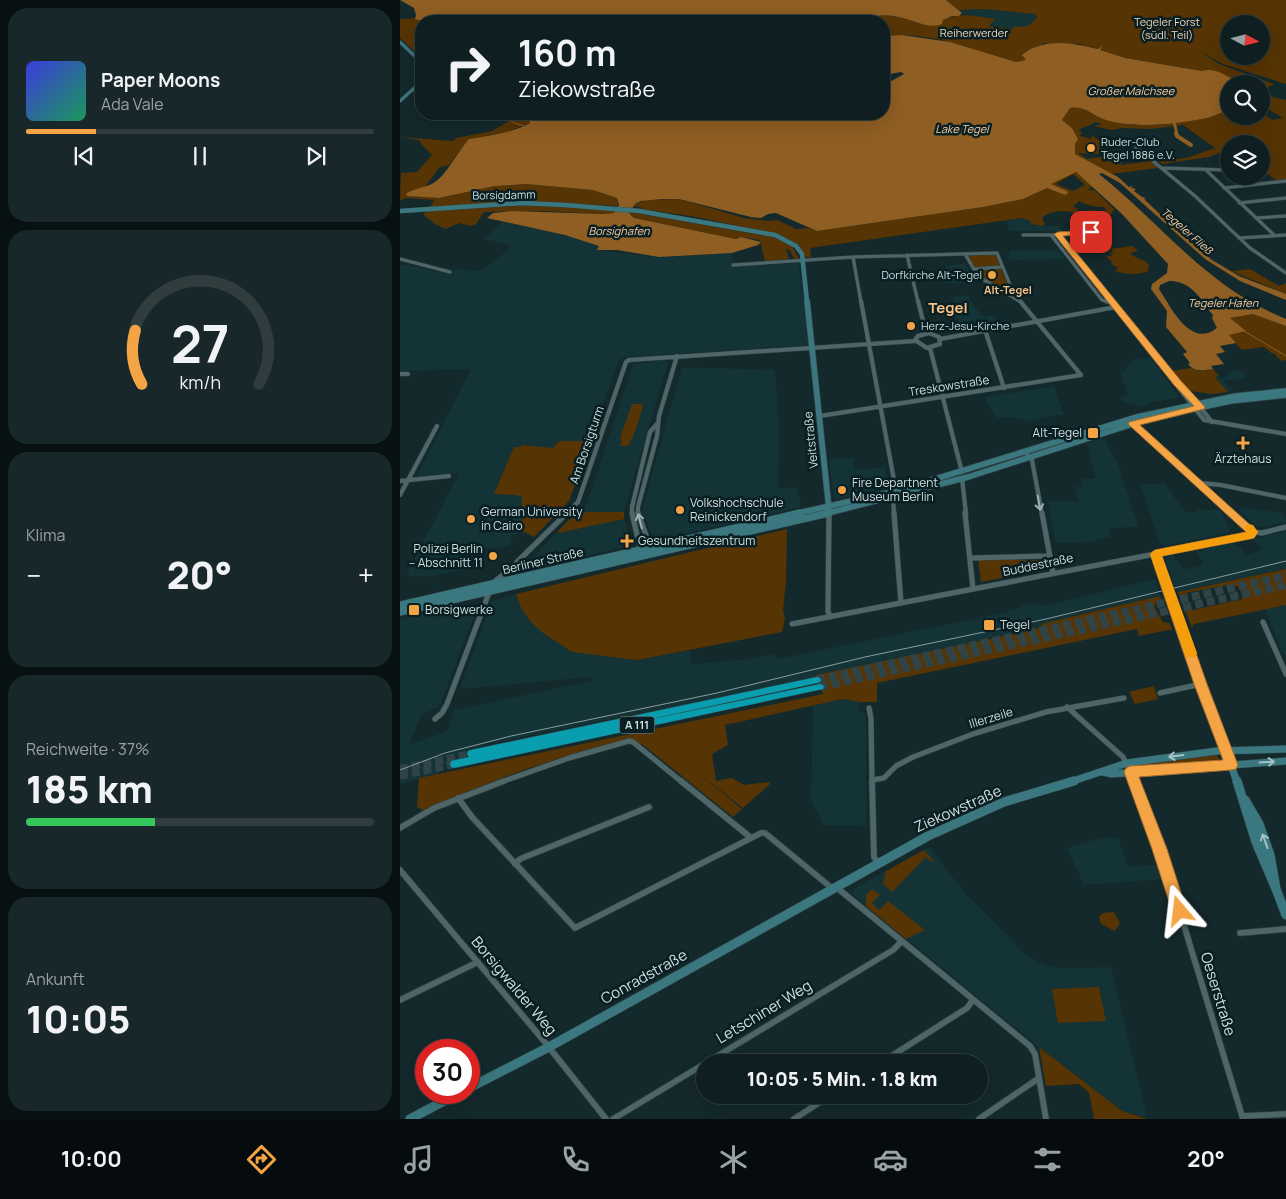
<!DOCTYPE html>
<html lang="de">
<head>
<meta charset="utf-8">
<style>
	body { margin:0; font-family:Manrope,sans-serif; background:#18272a; color:#f1f3f6; height:100vh; display:flex; flex-direction:column; font-size:19px; white-space:nowrap }
	* { box-sizing:border-box; margin:0 }
	p { font-size:16px; color:#9ba2a5 }
	.icon { flex:none; width:28px; height:28px; fill:none; stroke:currentColor; stroke-width:2; stroke-linecap:round; stroke-linejoin:round }
	.map { position:relative; flex:1; overflow:hidden }
	.side { display:flex; flex-direction:column; gap:8px; padding:8px; background:#081112; width:400px }
	.side>* { flex:none }
	.hud { position:absolute; left:15px; top:15px; width:475px; height:105px; border-radius:20px; box-shadow:0 5px 20px #0002,0 0 0 1px #2f3d3f; background:#0f1f21; color:#f1f3f6; overflow:hidden }
	.needle { width:32px; rotate:97deg }
	.tools { position:absolute; left:820px; top:15px; display:grid; gap:10px }
	.tools a { display:grid; place-items:center; width:50px; height:50px; border-radius:50%; background:#0f1f21; box-shadow:0 5px 20px #0002,0 0 0 1px #2f3d3f; font-size:25px }
	.speed { position:absolute; left:15px; top:1039px; display:flex; gap:10px; font-size:25px; font-weight:700; text-align:center }
	.speed>* { display:grid; place-content:center; width:65px; height:65px; border-radius:50%; background:#0f1f21; box-shadow:0 5px 20px #0002,0 0 0 1px #2f3d3f; line-height:1 }
	.speed .limit { border:8px solid #d22; background:#fff; color:#111 }
	.pin { position:absolute; display:grid; place-items:center; width:42px; height:42px; color:#fff; margin:-21px; border-radius:10px; box-shadow:0 2px 8px #0006 }
	.me { position:absolute; width:55px; margin:-28px; rotate:343deg; stroke-linejoin:round; filter:drop-shadow(0 0 4px #0008) }
	.turn { display:flex; align-items:center; gap:18px; height:105px; padding:0 20px; font-size:22px }
	.turn .icon { width:65px; height:65px; stroke-width:2.5 }
	.turn b { display:block; font-size:35px; line-height:42px }
	.big { font-size:38px; font-weight:800; line-height:1.1 }
	.side .card { flex:1; display:flex; flex-direction:column; justify-content:center; gap:8px; min-width:0; padding:0 18px; border-radius:20px; background:#18272a }
	.side .dial { align-items:center; gap:0 }
	.dial svg { height:130px; overflow:visible; fill:none; stroke:#2f3d3f; stroke-width:7; stroke-linecap:round; text-anchor:middle }
	.dial text { fill:#f1f3f6; stroke:none }
	.song { display:flex; align-items:center; gap:15px }
	.cover { width:60px; height:60px; border-radius:8px; background:linear-gradient(135deg,hsl(240 70% 55%),hsl(150 70% 35%)) }
	.played { height:5px; border-radius:2px; background:linear-gradient(90deg,#f4a444 20%,#2f3d3f 20%) }
	.keys { display:flex; justify-content:space-around; direction:ltr }
	.heat { display:flex; justify-content:space-between; align-items:center; font-size:28px; direction:ltr }
	.charge { height:8px; border-radius:4px; background:linear-gradient(90deg,#34c759 37%,#2f3d3f 0) }
	.trip { position:absolute; left:296px; top:1054px; width:292px; height:50px; border-radius:25px; background:#0f1f21; box-shadow:0 5px 20px #0002,0 0 0 1px #2f3d3f; font-weight:800; line-height:50px; text-align:center }
	.tab-bar { display:flex; height:80px; justify-content:space-around; align-items:center; background:#060c0d; color:#9ba2a5 }
	.tab-bar .icon { width:35px; height:35px }
	.tab-bar .on { color:#f4a444 }
	.tab-bar b { font-size:22px; color:#f1f3f6 }
	main { display:flex; flex:1; min-height:0 }
	.map>svg:first-child { display:block }
</style>
</head>
<body>
<main>
<section class="side">
<div class="card">
<div class="song"><i class="cover"></i><div><b>Paper Moons</b><p>Ada Vale</p></div></div>
<div class="played"></div>
<div class="keys"><svg class="icon" aria-label="previous" viewBox="0 0 24 24"><path d="M18 5L8 12l10 7zM5 5v14"/></svg><svg class="icon" aria-label="pause" viewBox="0 0 24 24"><path d="M8 5v14M16 5v14"/></svg><svg class="icon" aria-label="next" viewBox="0 0 24 24"><path d="M6 5l10 7-10 7zM19 5v14"/></svg></div>
</div>
<div class="card dial"><svg viewBox="0 0 100 80">
<path d="M14 69A42 42 0 1 1 86 69"/>
<path d="M14 69A42 42 0 0 1 10 36" stroke="#f4a444"/>
<text x="50" y="56" font-size="32" font-weight="700">27</text>
<text x="50" y="72" font-size="11">km/h</text>
</svg></div>
<div class="card"><p>Klima</p>
<div class="heat"><a>−</a><b class="big">20°</b><a>+</a></div>
</div>
<div class="card"><p>Reichweite · 37%</p><b class="big">185 km</b><div class="charge"></div></div>
<div class="card"><p>Ankunft</p><b class="big">10:05</b></div>
</section>
<div class="map">
<svg width="886" height="1119" viewBox="0 0 886 1119">
	<rect width="100%" height="100%" fill="#14292c"/>
	<path fill="#133337" d="M583 9 636 14 638 17 631 26 625 28 615 26 612 29 589 26 594 19 562 14 559 10Z
		M621 218 643 226H660L662 231H609L607 220Z
		M103 221 165 235 199 246 198 250 259 257 332 253 334 267 399 263 408 345 226 357 219 360 169 498 131 536 125 533 113 534 110 545 96 548 69 546 74 567 36 575 35 577 6 576 59 473 17 476 71 369 0 371V265H9L47 274 59 269 79 271 110 249V245L84 239Z
		M657 250 665 259 609 260V251Z
		M565 263 573 275 580 281 546 284 540 273 548 272 545 266Z
		M566 295 583 317 594 315 601 324 564 331 551 312 560 311 553 297Z
		M750 357 780 398 751 402 743 407 721 401 722 397 728 395 720 372 725 371 733 360Z
		M265 360 268 362 223 515 231 543 230 546 128 569 127 565 150 539 187 503 233 364Z
		M282 367 375 370 379 427 378 488 397 487 401 507 259 540 252 535 242 510Z
		M835 369 848 375 845 376 846 378 824 381 833 391 828 392 815 377 819 376 822 379Z
		M654 386 664 415H654L632 422 613 417 596 418 584 397Z
		M700 439 705 440 718 464 739 527 709 528 712 538 697 539V542L655 543 648 501H678L675 487 683 486 681 479H696L687 443Z
		M453 458 455 470 485 467 488 485 485 488 434 500 429 459Z
		M740 484H765L785 512H796V510H821L830 530 827 533 764 546 760 544Z
		M845 508 884 513 886 522 862 527 856 526 839 511Z
		M886 531V569L777 592 765 559 768 556 774 555 783 570 804 564 795 551 831 543 841 548 846 555 862 550 853 539Z
		M755 579 760 596 642 624 643 627 629 631 627 626 625 631 417 677 83 745 37 774 0 784V620L70 604 72 605 74 616 41 703 38 707 21 715 9 745 47 731 54 710 191 681V677L62 689 61 685 92 601 116 594 121 608 237 660 289 650 292 664 351 659 375 653 377 659 609 612V610L621 608V606L623 605 637 603 639 606 670 600Z
		M886 605V655L883 653 866 613 867 609Z
		M443 699 459 702V711H463L466 719V826L423 825 411 799 413 706Z
		M718 837 728 866 761 865 765 879 684 885 667 848 701 838Z
		M529 847 565 893 628 957 646 966 659 968 711 967 747 1117 733 1115 722 1111 639 1047 453 895V889Z"/>
	<path fill="#563404" fill-rule="evenodd" d="M546 0H886V84L823 64 799 51 819 64 874 84 861 91V84C855 84 846 85 840 84 827 80 817 67 802 71L725 58 700 50 703 45 698 49 679 44 644 43 623 55 627 60 616 62C574 51 529 30 484 36V21H466C491 4 518 31 543 23V20C561 12 575 16 595 19L589 26 612 29 615 26C626 28 630 26 637 17L635 14 583 9 559 10ZM829 24H861V56H829Z
		M16 18 22 21 21 52 16 53 0 38V19Z
		M861 94 886 100V181H877L861 169V162L863 161 861 144H829V153L822 152 809 157 762 164 757 160 786 158 815 148 783 125 751 129 723 128 711 130 694 126 702 124 695 122C690 126 683 127 678 130L682 132 680 136 694 140 690 138 695 135 694 137 699 140 700 145 710 152 700 154 678 153 687 159 713 155 723 164H720L721 165 750 161 758 168 711 174 675 154V144L678 139 672 128 662 120 670 108C686 105 692 116 706 120 733 129 780 124 807 118 815 116 821 112 829 110V116H861V113L873 120 883 118 861 105Z
		M111 114H131L130 123 106 132 69 139 49 165 39 168 24 188 7 196 40 198 95 186 126 184 193 190 217 198 218 206 136 202 30 207 34 200 6 198 0 201 1 173 17 172 32 155 22 145 19 140 0 137 53 141 56 138 92 131 111 120Z
		M675 171 693 187 687 190H694L715 210 712 211 713 214H684L690 210 705 212 706 210 704 207C696 207 686 205 679 201L673 207 679 209 674 213C665 209 648 211 642 218L645 224 643 226 631 224V221L621 218 410 248 411 257H406L398 244 377 234 291 216 241 209 243 208 233 206 245 200 279 199 344 218 369 221 378 220 396 229 408 228 417 231 583 207 623 199 647 188 667 191 650 184ZM673 174 685 185 673 191 656 184Z
		M116 206H159L216 211 214 213 202 214 144 211 84 212 76 224 70 226 59 223 46 229 35 224 23 214 28 211Z
		M229 212 372 237 392 246 399 259H394L390 250 386 249 389 259 365 261 360 240 341 237 336 239 234 218Z
		M733 246 738 251 730 253C736 259 744 259 749 265L748 271C736 276 727 274 715 271L718 268 711 264 712 262 706 256H712L710 253 713 252 711 249Z
		M597 254 600 266 575 267 567 257 569 255Z
		M600 267 611 292C599 294 583 279 577 270Z
		M850 269 879 286 886 283V294L831 271Z
		M853 314 886 326V360L881 361 878 357 875 358 877 356 874 353H871L864 347 842 350 828 335 845 331 830 318Z
		M791 368 799 371 813 369 819 376 815 377 828 392 812 394 790 391 771 371Z
		M232 404H242L243 406C239 420 235 435 228 446H220L222 441 220 438Z
		M159 441H191L169 501 134 537 121 530 122 497 116 495 94 494 114 447H121L122 445 153 448Z
		M178 511 180 512H224V519L158 533V531Z
		M387 529 386 583 383 610 385 619 382 632 237 660 172 652 143 633 131 622 121 608 116 594Z
		M578 559 641 560 643 570 581 582Z
		M886 569V605L794 624 792 628 784 609 788 608 793 610 843 599 841 597 845 596 837 586 828 585 786 593 789 596 786 597V603L783 605 778 592Z
		M760 596 762 601 756 603 754 607 763 622 770 623 772 631 768 630 739 636 737 629 477 683V702H459L443 699 325 725 328 745 312 754 316 781 332 778 344 785 369 782 370 784 343 808 299 774 342 809 333 817 242 744 239 745 236 742C162 752 92 780 24 811L17 807 19 778 423 694 416 675 624 632 622 627 627 626 629 630 643 627 641 624Z
		M754 686 758 699 735 704 729 692Z
		M817 755 820 763 746 768 744 763Z
		M524 850 533 860 532 862 526 857 492 892 483 884 486 871Z
		M471 890H474L480 895 472 903 479 910 488 901 525 930 506 939 466 906V895Z
		M714 912 720 923 715 931 701 924 699 917 703 913Z
		M699 987 706 1021 658 1023 652 989Z
		M639 1047 722 1111 747 1119H694L689 1093 679 1084 646 1086Z"/>
	<path fill="#8f5e22" fill-rule="evenodd" d="M0 0H546L562 13 559 16H552L543 20 542 24C524 33 492 3 466 21H22L15 19 16 15 14 8Z
		M502 35 550 42 616 62 626 60 622 55C644 37 672 43 698 49L703 45 700 50 725 58 802 71C815 67 829 77 840 84H829V110C821 112 815 116 807 118 780 124 733 129 706 120 692 116 686 105 670 108L662 120 672 128 678 139 675 144V154L718 177 729 187 733 186 731 188 736 189 734 191 742 197 746 198 744 199 762 216 770 217 764 218 812 260 839 276 886 294V300L840 281 805 259 720 183 702 173 699 174C763 225 806 287 886 319V326L853 314 830 318 846 331 829 335 836 343 820 346 825 352 816 354 824 364 811 366 813 369C803 370 795 373 788 364L790 363 783 354 787 352 766 327 767 311 751 289 752 284 767 273 768 264 721 213 676 172 651 184 667 191 668 193 665 195 647 188 623 199 583 207 417 231 376 213 368 214 361 218 351 217 279 199H262L241 201 235 204 229 213 234 218 336 239 341 237 361 242 358 245 332 253 259 257 217 250H197L199 246 165 235 87 218 93 213 112 211 202 214 214 213 219 205 217 198 193 190 126 184 95 186 39 198 7 196 6 194C13 188 27 188 35 182 46 175 59 150 69 139 90 135 112 133 130 123V117L128 116 131 114H422L428 117 438 114H484V88L487 87 486 84 504 74 501 72 484 75V36ZM769 281C787 281 794 291 805 303V306L813 315 812 318 817 328C790 349 771 307 759 289L760 285Z"/>
	<g fill="none" stroke-linecap="round" stroke-linejoin="round">
		<path stroke="#8f5e22" stroke-width="1" d="M101 114 114 123 124 126
			M844 331 886 356"/>
		<path stroke="#8f5e22" stroke-width="3" d="M774 122 777 134"/>
		<path stroke="#8f5e22" stroke-width="4" d="M776 133 777 136 791 145"/>
		<path stroke="#304447" stroke-width="8" stroke-dasharray="8 4" stroke-linecap="butt" d="M417 680 886 576
			M420 687 886 585
			M0 769 71 754
			M0 776 54 764"/>
		<defs>
			<path id="street-far3" d="M736 147 795 196 850 248 886 273
				M761 168 829 170
				M807 171 873 234
				M824 188 886 181
				M839 203 886 198
				M856 218 886 216
				M658 234 698 232
				M623 235H659L712 302
				M651 235 702 300 710 302
				M839 238 886 235
				M565 254 575 271 584 280 621 302
				M507 255 518 302
				M453 257 461 302
				M0 259 50 272
				M333 265 453 257 597 253 613 292 608 295
				M574 269 601 267"/>
			<path id="street-far2" d="M461 301 496 491
				M518 301 526 333
				M706 301 713 303
				M711 301 804 420 886 434
				M585 330 604 388
				M529 333 539 337 540 344 527 348 515 340 518 336Z
				M540 339 716 307
				M530 348 562 472
				M0 374H8
				M781 387 792 397 812 422
				M420 416 681 375 620 301
				M625 452 632 460 642 514
				M562 478 566 514
				M0 481 49 476
				M800 483 821 485 886 498
				M0 495 37 426
				M493 497 494 514
				M165 514 178 502 226 362 229 360 515 341
				M232 514V507L250 432 257 424
				M238 514V507L257 436 259 416 277 356"/>
			<path id="street-far1" d="M232 513 241 552
				M238 513 251 549
				M429 513 428 611 430 617
				M494 513 501 603
				M565 513 573 589
				M642 513 653 573
				M853 532 862 533 886 527
				M571 558 649 556
				M117 562 167 513
				M93 583 117 563
				M863 622 886 674
				M392 624 755 554
				M760 693 801 684
				M667 707 723 757 735 782
				M469 708 471 718 472 782
				M35 719 42 713 47 704 90 590
				M472 780 484 778 496 766 513 757 573 734 646 712 724 698
				M101 782 169 758 229 741 233 742 282 782"/>
			<path id="street" d="M281 781 350 837
				M472 781 474 857 478 863
				M734 781 768 873 843 1119
				M58 798 72 817 175 928 361 833H365L433 889
				M0 828 34 808 104 781
				M115 864 120 859 249 807
				M0 870 144 1041 206 1119
				M436 887 630 1046 635 1054 646 1119
				M840 933 886 929
				M0 1000 78 962
				M482 1062 567 1008 573 1000
				M843 1116 886 1114
				M213 1119 493 950 501 942
				M394 1119 431 1095
				M579 1119 639 1078"/>
			<path id="secondary-far4" d="M0 42 21 62
				M0 101 21 82"/>
			<path id="secondary-far3" d="M0 211 122 203 165 205 239 211 375 235 396 246 402 254 407 302"/>
			<path id="secondary-far2" d="M407 301 429 509
				M731 423 833 514
				M394 514 496 491 737 417 836 396 886 391
				M424 514 568 477 748 419 830 401 886 395"/>
			<path id="secondary-far1" d="M832 513 853 532 850 535 755 554 837 782
				M0 605 400 513
				M0 612 429 513
				M703 772 712 774 886 761
				M670 782 727 763 817 751 886 749"/>
			<path id="secondary" d="M837 781 856 842 876 889
				M845 800 859 824 870 855 876 889 886 915
				M69 1088 149 1047 528 836 604 802 674 781
				M10 1119 61 1092"/>
			<path id="highway" d="M417 677 420 678 421 680 420 682 417 683 223 725 420 684 423 685 424 687 423 689 54 768 51 767 50 764 51 761 69 757 67 754 68 751 71 750Z"/>
		</defs>
		<use href="#street-far3" stroke="#324346" stroke-width="4"/>
		<use href="#street-far2" stroke="#324346" stroke-width="5"/>
		<use href="#street-far1" stroke="#324346" stroke-width="6"/>
		<use href="#street" stroke="#324346" stroke-width="7"/>
		<use href="#secondary-far4" stroke="#324346" stroke-width="4"/>
		<use href="#secondary-far3" stroke="#324346" stroke-width="5"/>
		<use href="#secondary-far2" stroke="#324346" stroke-width="7"/>
		<use href="#secondary-far1" stroke="#324346" stroke-width="8"/>
		<use href="#secondary" stroke="#324346" stroke-width="10"/>
		<use href="#highway" stroke="#324346" stroke-width="1"/>
		<use href="#street-far3" stroke="#4f6669" stroke-width="3"/>
		<use href="#street-far2" stroke="#4f6669" stroke-width="4"/>
		<use href="#street-far1" stroke="#4f6669" stroke-width="5"/>
		<use href="#street" stroke="#4f6669" stroke-width="5.5"/>
		<use href="#secondary-far4" stroke="#3a777e" stroke-width="3"/>
		<use href="#secondary-far3" stroke="#3a777e" stroke-width="4.5"/>
		<use href="#secondary-far2" stroke="#3a777e" stroke-width="5.5"/>
		<use href="#secondary-far1" stroke="#3a777e" stroke-width="7"/>
		<use href="#secondary" stroke="#3a777e" stroke-width="9"/>
		<use href="#highway" fill="#089eaf" fill-rule="evenodd"/>
		<path stroke="#8b9b9d" stroke-width="1" d="M0 770 45 753 111 736 317 693 465 657 646 619 886 561"/>
	</g>
	<defs><path id="oneway-shaft" d="M-6 0H5M1.5-3L5.5 0L1.5 3" fill="none" stroke-width="1.6" stroke-linecap="round" stroke-linejoin="round" transform="scale(1.25)"/></defs>
	<g stroke="#9eafb1">
		<use href="#oneway-shaft" transform="translate(639 503) rotate(80)"/>
		<use href="#oneway-shaft" transform="translate(240 521) rotate(-105)"/>
	</g>
	<g stroke="#a4c0c3">
		<use href="#oneway-shaft" transform="translate(776 756) rotate(173)"/>
		<use href="#oneway-shaft" transform="translate(867 762) rotate(-3)"/>
		<use href="#oneway-shaft" transform="translate(865 841) rotate(-110)"/>
	</g>
	<path fill="#f4a444" stroke="#9f6b2c" d="M691 230H693V234L663 236 781 381 805 407 804 409 740 425 858 532 854 538 850 539 762 556 807 684 838 765 836 769 832 770 739 777 767 849 787 911 785 916 780 918 774 916 772 911 752 849 724 772 726 768 730 766 823 760 794 684 750 554 755 550 846 532 728 424 729 422 794 406 774 385 654 234 658 232Z"/>
	<path fill="#f59e0b" d="M849 524 853 525 858 532 854 538 762 556 797 653 795 657H786L750 554 755 550 847 532 844 527Z"/>
	<g fill="#f4a444" stroke="#0a1f23" stroke-width="2">
		<circle cx="691" cy="148" r="5"/>
		<circle cx="592" cy="275" r="5"/>
		<circle cx="511" cy="326" r="5"/>
		<rect x="687" y="427" width="12" height="12" rx="2.5"/>
		<path d="M840.5 435.5h5v5h5v5h-5v5h-5v-5h-5v-5h5z"/>
		<circle cx="442" cy="490" r="5"/>
		<circle cx="280" cy="510" r="5"/>
		<circle cx="71" cy="519" r="5"/>
		<path d="M224.5 533.5h5v5h5v5h-5v5h-5v-5h-5v-5h5z"/>
		<circle cx="93" cy="556" r="5"/>
		<rect x="8" y="604" width="12" height="12" rx="2.5"/>
		<rect x="583" y="619" width="12" height="12" rx="2.5"/>
	</g>
	<g text-anchor="middle" stroke-width="5" stroke-linejoin="round" paint-order="stroke">
		<g font-size="11" fill="#f6d8bb" stroke="#0a1f23">
			<text x="767" y="26">Tegeler Forst<tspan x="767" dy="13">(südl. Teil)</tspan></text>
			<text x="574" y="37">Reiherwerder</text>
		</g>
		<g font-size="11" font-style="italic" fill="#f9cda0" stroke="#0a1f23">
			<text x="731" y="95">Großer Malchsee</text>
			<text x="562" y="133">Lake Tegel</text>
			<text x="219" y="235">Borsighafen</text>
			<text transform="translate(787 231) rotate(41)" y="4">Tegeler Fließ</text>
			<text x="823" y="307">Tegeler Hafen</text>
		</g>
		<g font-size="11" fill="#d2dfe1" stroke="#0a1f23" text-anchor="start">
			<text x="701" y="146">Ruder-Club<tspan x="701" dy="13">Tegel 1886 e.V.</tspan></text>
			<text x="582" y="279" text-anchor="end">Dorfkirche Alt-Tegel</text>
			<text x="521" y="330">Herz-Jesu-Kirche</text>
		</g>
		<g font-size="11" fill="#d2dfe1" stroke="#0a1f23">
			<text transform="translate(104 195) rotate(-1)" y="4">Borsigdamm</text>
		</g>
		<g font-size="11" font-weight="bold" fill="#f9c185" stroke="#0a1f23">
			<text x="608" y="294">Alt-Tegel</text>
		</g>
		<rect fill="#0a1f23" stroke="#96a5a8" stroke-width="1" x="219.5" y="716.5" width="35" height="17" rx="4"/>
		<g font-size="11" font-weight="bold" fill="#d2dfe1">
			<text x="237" y="729">A 111</text>
		</g>
		<g font-size="12" fill="#d2dfe1" stroke="#0a1f23">
			<text transform="translate(549 386) rotate(-9)" y="4">Treskowstraße</text>
			<text transform="translate(411 440) rotate(-96)" y="4">Veitstraße</text>
			<text transform="translate(187 445) rotate(-71)" y="4">Am Borsigturm</text>
			<text transform="translate(143 561) rotate(-13)" y="4">Berliner Straße</text>
			<text transform="translate(638 565) rotate(-12)" y="4">Buddestraße</text>
			<text transform="translate(591 718) rotate(-17)" y="4">Illerzeile</text>
		</g>
		<g font-size="12" fill="#d2dfe1" stroke="#0a1f23" text-anchor="start">
			<text x="682" y="437" text-anchor="end">Alt-Tegel</text>
			<text x="843" y="463" text-anchor="middle">Ärztehaus</text>
			<text x="452" y="487">Fire Departnent<tspan x="452" dy="14">Museum Berlin</tspan></text>
			<text x="290" y="507">Volkshochschule<tspan x="290" dy="14">Reinickendorf</tspan></text>
			<text x="81" y="516">German University<tspan x="81" dy="14">in Cairo</tspan></text>
			<text x="238" y="545">Gesundheitszentrum</text>
			<text x="83" y="553" text-anchor="end">Polizei Berlin<tspan x="83" dy="14">– Abschnitt 11</tspan></text>
			<text x="25" y="614">Borsigwerke</text>
			<text x="600" y="629">Tegel</text>
		</g>
		<g font-size="15" font-weight="bold" fill="#f9c185" stroke="#0a1f23">
			<text x="548" y="313">Tegel</text>
		</g>
		<g font-size="15" fill="#d2dfe1" stroke="#0a1f23">
			<text transform="translate(558 809) rotate(-24)" y="5">Ziekowstraße</text>
			<text transform="translate(244 977) rotate(-29)" y="5">Conradstraße</text>
			<text transform="translate(114 986) rotate(50)" y="5">Borsigwalder Weg</text>
			<text transform="translate(818 994) rotate(73)" y="5">Oeserstraße</text>
			<text transform="translate(364 1012) rotate(-31)" y="5">Letschiner Weg</text>
		</g>
	</g>
</svg>
<div class="tools">
<a><svg class="needle" viewBox="-14 -14 28 28"><path d="M0-13l5 13h-10z" fill="#e53935"/><path d="M0 13l5-13h-10z" fill="#9ba2a5"/></svg></a>
<a><svg class="icon" aria-label="search" viewBox="0 0 24 24"><circle cx="10" cy="10" r="6"/><path d="M15 15l6 6"/></svg></a>
<a><svg class="icon" aria-label="layers" viewBox="0 0 24 24"><path d="M12 4l9 5-9 5-9-5zM3 14l9 5 9-5"/></svg></a>
</div>
<div class="speed"><div class="limit">30</div></div>
<div class="pin" style="left:691px;top:232px;background:#d93025"><svg class="icon" aria-label="arrive" viewBox="0 0 24 24"><path d="M6 21V4h12l-3 4 3 4H6"/></svg></div>
<svg class="me" style="left:780px;top:911px" viewBox="-20 -20 40 40"><path d="M0-17L14 15 0 8-14 15z" fill="#f4a444" stroke="#fff" stroke-width="4"/></svg>
<div class="trip">10:05 · 5 Min. · 1.8 km</div>
<div class="hud">
<div class="turn"><svg class="icon" aria-label="right" viewBox="0 0 24 24"><path d="M7 20v-9h11M14 6l5 5-5 5"/></svg><div><b>160 m</b>Ziekowstraße</div></div>
</div>
</div>
</main>
<nav class="tab-bar">
<b>10:00</b>
<svg class="icon on" aria-label="directions" viewBox="0 0 24 24"><path d="M12 3l9 9-9 9-9-9zM9 14v-3h6M13 9l2 2-2 2"/></svg>
<svg class="icon" aria-label="music" viewBox="0 0 24 24"><path d="M9 18V5l10-2v13"/><circle cx="6" cy="18" r="3"/><circle cx="16" cy="16" r="3"/></svg>
<svg class="icon" aria-label="phone" viewBox="0 0 24 24"><path d="M5 4h4l2 5-3 2q2 4 5 5l2-3 5 2v4C11 20 4 13 5 4z"/></svg>
<svg class="icon" aria-label="climate" viewBox="0 0 24 24"><path d="M12 3v18M4 7l16 10M4 17L20 7"/></svg>
<svg class="icon" aria-label="car" viewBox="0 0 24 24"><path d="M5 17H2v-5l4-1 3-4h7l3 4 3 1v5h-3M9 17h6M6 11h13"/><circle cx="7" cy="17" r="2"/><circle cx="17" cy="17" r="2"/></svg>
<svg class="icon" aria-label="filters" viewBox="0 0 24 24"><path d="M4 7h16M4 17h16"/><circle cx="9" cy="7" r="2"/><circle cx="15" cy="17" r="2"/></svg>
<b>20°</b>
</nav>
</body>
</html>
